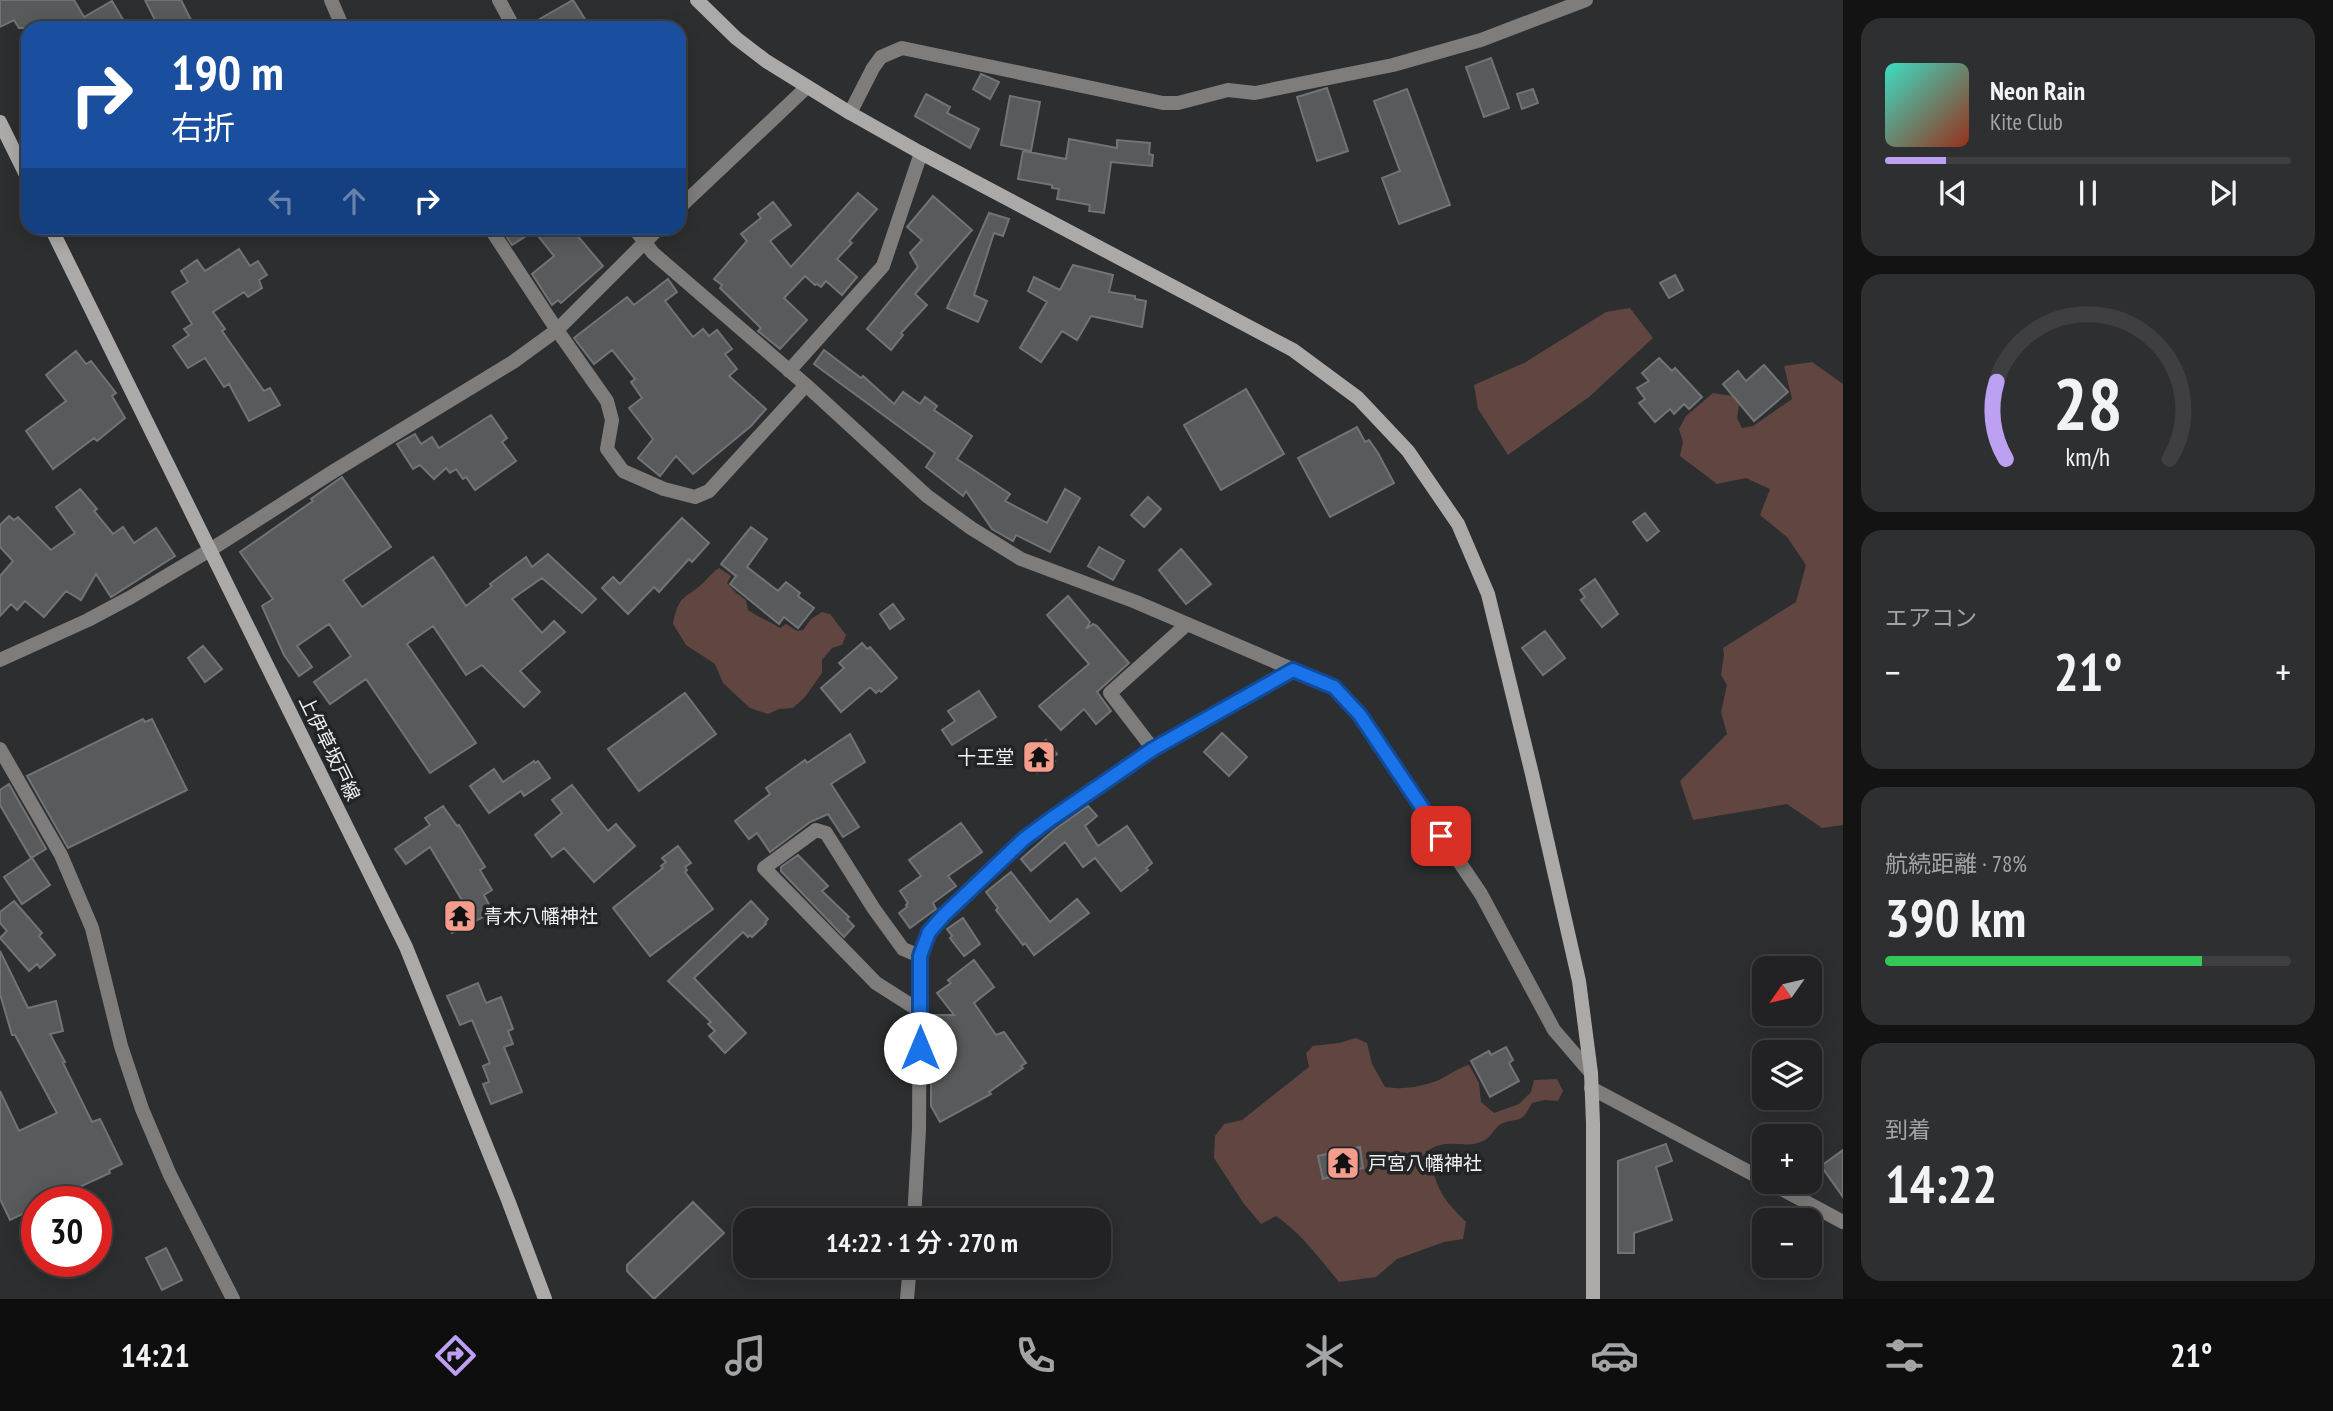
<!DOCTYPE html>
<html lang="ja">
<head>
<meta charset="utf-8">
<style>
	body { margin:0; font-family:"PT Sans Narrow","Noto Sans JP",sans-serif; background:#2e2f31; color:#f1f3f6; height:100vh; display:flex; flex-direction:column; font-size:26px; white-space:nowrap }
	* { box-sizing:border-box; margin:0 }
	p { font-size:23px; color:#a2a4a6 }
	.icon { flex:none; width:38px; height:38px; fill:none; stroke:currentColor; stroke-width:2; stroke-linecap:round; stroke-linejoin:round }
	.map { position:relative; flex:1; overflow:hidden }
	.drawer { display:flex; flex-direction:column; gap:18px; padding:18px; background:#131314; width:490px }
	.drawer>* { flex:none }
	.top-card { position:absolute; left:21px; top:21px; width:665px; height:214px; border-radius:21px; box-shadow:0 4px 18px #0003,0 0 0 2px #3f3f41; background:#1a4fa0; color:#fff; overflow:hidden }
	.needle { width:46px; rotate:236deg }
	.buttons { position:absolute; left:1752px; top:956px; display:grid; gap:14px }
	.buttons a { display:grid; place-items:center; width:70px; height:70px; border-radius:14px; background:#222224; box-shadow:0 4px 18px #0003,0 0 0 2px #3f3f41; font-size:35px }
	.speed { position:absolute; left:21px; top:1186px; display:flex; gap:14px; font-size:35px; font-weight:700; text-align:center }
	.speed>* { display:grid; place-content:center; width:91px; height:91px; border-radius:50%; background:#222224; box-shadow:0 4px 18px #0003,0 0 0 2px #3f3f41; line-height:1 }
	.speed .limit { border:10px solid #d22; background:#fff; color:#111 }
	.pin { position:absolute; display:grid; place-items:center; width:60px; height:60px; color:#fff; margin:-30px; border-radius:14px; box-shadow:0 4px 10px #0006 }
	.me { position:absolute; width:77px; margin:-38px; rotate:0deg; stroke-linejoin:round; filter:drop-shadow(0 0 5px #0008) }
	.turn { display:flex; align-items:center; gap:24px; height:147px; padding:0 35px; font-size:32px }
	.turn .icon { width:91px; height:91px; stroke-width:2.5 }
	.turn b { display:block; font-size:49px; line-height:60px }
	.lanes { display:flex; align-items:center; height:66px; padding:0 35px; background:#0003; justify-content:center; gap:35px; direction:ltr }
	.lanes .off { opacity:.35 }
	.big { font-size:52px; font-weight:600; line-height:1.1 }
	.drawer .card { flex:1; display:flex; flex-direction:column; justify-content:center; gap:10px; min-width:0; padding:0 24px; border-radius:21px; background:#2e2f31 }
	.drawer .dial { align-items:center; gap:0 }
	.dial svg { height:182px; overflow:visible; fill:none; stroke:#3f3f41; stroke-width:7; stroke-linecap:round; text-anchor:middle }
	.dial text { fill:#f1f3f6; stroke:none }
	.song { display:flex; align-items:center; gap:21px }
	.cover { width:84px; height:84px; border-radius:10px; background:linear-gradient(135deg,hsl(170 70% 55%),hsl(10 70% 35%)) }
	.played { height:7px; border-radius:4px; background:linear-gradient(90deg,#bca0f2 15%,#3f3f41 15%) }
	.keys { display:flex; justify-content:space-around; direction:ltr }
	.heat { display:flex; justify-content:space-between; align-items:center; font-size:38px; direction:ltr }
	.charge { height:10px; border-radius:5px; background:linear-gradient(90deg,#34c759 78%,#3f3f41 0) }
	.trip { position:absolute; left:733px; top:1208px; width:378px; height:70px; border-radius:21px; background:#222224; box-shadow:0 4px 18px #0003,0 0 0 2px #3f3f41; font-weight:600; line-height:70px; text-align:center }
	.dock { display:flex; height:112px; justify-content:space-around; align-items:center; background:#0e0e0e; color:#a2a4a6 }
	.dock .icon { width:49px; height:49px }
	.dock .current { color:#bca0f2 }
	.dock b { font-size:32px; color:#f1f3f6 }
	main { display:flex; flex:1; min-height:0 }
	.map>svg:first-child { display:block }
</style>
</head>
<body>
<main>
<div class="map">
<svg width="1843" height="1299" viewBox="0 0 1843 1299">
	<rect width="100%" height="100%" fill="#2d2e30"/>
	<path fill="#614540" d="M1630 308 1653 338 1589 397 1508 455 1478 409 1474 385 1524 363 1606 312Z
		M1812 362 1843 384V825L1822 828 1787 804 1693 820 1680 781 1727 734 1721 712 1727 685 1721 675 1724 655 1723 648 1796 602 1806 565 1787 537 1760 515 1770 489 1746 478 1717 484 1680 456 1683 442 1679 429 1686 416 1713 393 1732 396 1739 405 1737 418 1742 428 1753 426 1792 399 1784 366Z
		M719 568 731 576 727 583 736 593 746 600 748 610C758 617 769 621 780 628L786 624 797 631 803 630 811 619 822 612 830 614 846 635 842 645 832 648 822 660V673L805 697 793 708 779 709 768 714 750 708 738 697 723 683 715 664 686 645 673 624C679 591 687 600 706 580 711 575 713 572 719 568Z
		M1356 1038 1367 1043 1372 1064 1385 1087C1403 1090 1421 1087 1439 1080 1450 1075 1457 1068 1469 1065L1479 1083 1481 1102 1494 1113 1519 1104 1531 1092 1534 1080 1557 1079 1563 1091 1558 1101 1545 1100 1532 1103C1521 1124 1521 1117 1503 1123 1495 1126 1491 1138 1483 1141 1464 1150 1450 1137 1429 1150L1427 1160C1432 1169 1435 1177 1438 1186 1444 1200 1455 1211 1466 1222L1463 1239 1444 1242 1397 1259 1376 1277 1339 1282C1320 1259 1301 1233 1276 1216L1261 1224 1244 1204 1214 1158 1215 1136 1224 1124 1242 1120 1309 1067 1306 1053 1313 1046 1339 1043Z"/>
	<path fill="#585a5c" stroke="#717376" stroke-width="2" d="M0 0H74L84 17 112 1 128 28H19L14 20 0 27Z
		M145 0H181L192 22H190L193 28H159Z
		M573 0 585 19 568 28H524Z
		M1491 58 1509 108 1484 117 1466 67Z
		M981 74 999 82 990 99 973 89Z
		M1327 88 1348 151 1317 161 1297 97Z
		M1407 89 1450 205 1399 224 1382 178 1400 171 1374 101Z
		M1533 89 1538 103 1522 109 1517 94Z
		M926 94 950 107 947 113 979 129 970 148 915 116Z
		M1010 96 1040 102 1031 151 1001 145Z
		M1069 139 1117 148V140L1150 143 1149 154 1153 155 1152 166 1111 162 1104 213 1089 211 1090 205 1057 199 1059 189 1052 188V185L1018 179 1023 151 1066 159Z
		M858 193 877 209 849 241 852 243 837 259 857 277 842 295 826 281 821 287 817 284 815 285 805 276 784 298 807 320 780 349 758 331 761 328 720 288 722 285 714 279 747 241 741 234 761 218 758 214 773 202 791 225 770 241 791 267Z
		M933 196 972 230 915 294 927 305 901 333 903 335 891 350 867 329 918 267 910 253 922 240 907 227Z
		M989 213 1009 219 1003 236 994 233 974 295 987 301 978 322 947 308Z
		M501 228H571L603 266 561 303 558 300 552 305 532 274 554 256 534 231 512 245Z
		M239 249 250 266 258 261 267 275 259 280 262 288 248 297 244 292 213 312 225 329 222 331 264 391 270 388 280 405 249 421 229 384 224 387 205 358 188 368 173 346 189 335 184 329 192 324 172 292 188 282 181 271 197 260 205 271Z
		M1073 265 1113 275 1109 292 1135 296V299L1146 301 1142 327 1091 316 1077 340 1062 331 1041 362 1020 348 1047 302 1028 291 1034 277 1060 290Z
		M1675 275 1683 290 1669 298 1660 283Z
		M668 279 677 292 665 301 693 337 703 329 709 336 717 330 732 349 725 354 737 369 729 376 766 409 751 426 693 474 676 456 660 476 638 458 653 439 629 408 642 398 631 382 635 379 612 350 594 364 574 338 627 297 634 305Z
		M824 350 861 378 863 376 894 404 903 392 920 404 925 397 937 406 934 410 972 436 957 459 1010 494 1005 501 1047 523 1065 489 1080 498 1050 552 1016 535 1013 541 992 529 966 491 963 496 926 467 935 453 814 364Z
		M76 351 86 364 91 361 116 393 112 396 125 418 97 441 94 438 53 469 26 431 66 401 46 375Z
		M1659 358 1672 371 1675 368 1702 397 1689 409 1684 404 1674 414 1670 409 1655 422 1639 403 1645 399 1637 388 1649 381 1642 373Z
		M1764 365 1788 392 1754 421 1723 384 1738 371 1746 381Z
		M1246 389 1284 454 1221 490 1184 425Z
		M491 415 507 438 502 442 516 461 475 490 466 477 463 479 456 469 450 473 446 468 434 479 420 465 413 469 397 444 415 434 421 444 432 437 439 448Z
		M1357 427 1365 442 1369 440 1378 453 1394 483 1330 517 1298 458Z
		M342 477 391 547 343 580 362 607 433 557 466 606 492 586 490 584 526 557 532 567 548 554 596 599 582 613 542 578 512 599 542 633 554 621 565 632 520 671 540 692 524 707 482 665 466 675 433 626 407 644 476 743 430 773 366 679 330 704 314 682 351 656 329 624 297 646 312 667 299 676 284 655 262 606 273 599 240 552 313 501 311 499Z
		M80 489 97 509 94 511 113 534 123 527 134 543 156 528 175 556 111 597 96 574 81 600 66 591 44 617 25 601 17 610 11 604 0 616V576L13 561 0 547V525L9 516 14 520 18 517 51 550 75 533 56 507Z
		M1148 497 1161 509 1144 527 1131 515Z
		M1645 513 1659 531 1647 541 1633 522Z
		M682 518 709 543 692 562 689 559 659 592 654 587 628 614 602 588 613 577 620 584Z
		M751 527 767 539 747 567 778 591 786 582 800 593 798 596 814 608 798 628 784 617 779 624 730 584 736 576 721 564Z
		M1099 547 1124 561 1113 580 1088 566Z
		M1181 549 1211 584 1186 604 1159 570Z
		M1595 579 1618 614 1602 627 1581 600 1585 597 1580 590Z
		M1068 596 1090 622 1086 629 1093 624 1097 626 1129 663 1097 692 1111 711 1096 724 1084 709 1061 730 1039 706 1089 664 1047 615Z
		M893 604 904 619 890 629 880 614Z
		M1545 631 1565 658 1543 675 1522 648Z
		M862 643 867 649 870 647 897 678 881 692 879 690 876 693 871 688H869L841 712 821 688 844 668 839 663Z
		M203 646 222 669 205 682 188 658Z
		M979 691 996 717 952 745 942 730 955 721 948 711Z
		M685 693 716 734 639 791 608 749Z
		M143 719 145 722 152 719 187 790 68 848 27 776Z
		M1222 733 1247 757 1229 776 1204 752Z
		M850 734 865 762 831 784 859 827 843 837 828 814 810 822 770 852 757 833 749 839 735 821 770 794 766 788 805 760 807 763Z
		M1046 740 1057 754 1052 758 1055 761 1037 773 1024 756Z
		M534 761 535 763 538 761 550 778 524 796 521 791 489 813 470 786 494 769 503 782Z
		M9 784 46 849 31 858 0 805V790Z
		M572 785 608 831 616 824 635 846 594 882 564 848 552 857 535 835 562 813 552 800Z
		M443 806 457 826 459 825 485 867 480 870 492 890 484 895 493 912 452 933 445 919 466 907 430 847 406 864 395 849 430 825 425 818Z
		M1088 806 1097 816 1085 826 1098 846 1127 826 1152 863 1146 868 1148 870 1121 891 1095 858 1083 867 1065 842 1031 871 1021 859 1054 830Z
		M961 823 982 852 948 876 956 886 933 903 936 909 910 928 899 913 907 907 906 905 908 903 900 891 921 876 909 860Z
		M678 846 691 863 685 867 687 870 685 872 713 909 650 956 613 908 663 868 661 866 666 862 662 858Z
		M798 855 828 886 822 891 849 917 847 919 854 926 844 937 781 871V867Z
		M32 858 50 885 22 904 4 877Z
		M1011 872 1050 922 1077 899 1089 913 1034 955 1025 943 1023 945 996 910 998 908 986 892Z
		M14 901 42 933 39 936 55 955 40 968 37 964 29 971 0 938 7 931 0 923V912Z
		M751 901 768 919 765 923 766 924 752 937 750 935 748 937 743 932 694 978 746 1033 725 1053 709 1036 715 1031 708 1024 711 1022 668 981Z
		M963 918 980 944 964 956 950 938 952 936 947 929Z
		M0 951 28 1008 56 1001 63 1031 50 1034 65 1062 63 1063 92 1122 100 1119 122 1164 109 1170 110 1173 47 1202H37V1207L10 1220 0 1199V1091L19 1131 57 1113 15 1035H12L0 994Z
		M974 960 994 987 974 1003 996 1035 1004 1032 1026 1063 1021 1066 1023 1068 989 1092 991 1094 940 1122 931 1106V1020H933V1015H954L937 993 951 983 948 980Z
		M478 983 486 1003 501 997 513 1029 508 1031 513 1044 504 1047 522 1092 491 1104 483 1084 489 1082 483 1066 490 1063 472 1020 460 1025 447 996Z
		M1506 1047 1513 1060 1509 1063 1519 1081 1490 1097 1471 1061 1489 1051 1491 1055Z
		M1666 1144 1672 1161 1656 1167 1672 1220 1634 1233V1253H1618V1161Z
		M1360 1147 1363 1168 1323 1179 1318 1156Z
		M1843 1150V1197L1821 1166Z
		M693 1202 724 1233 654 1299 627 1271V1265Z
		M166 1248 182 1280 162 1290 146 1258Z"/>
	<g fill="none" stroke-linecap="round" stroke-linejoin="round">
		<path stroke="#7e7d7c" stroke-width="14" d="M331 0 343 28
			M499 0 514 28
			M850 113 873 68 881 57 902 48 1163 103H1178L1228 90 1255 93 1393 65 1481 40 1586 0
			M679 208 807 87
			M490 228 557 330 607 401 612 420 607 449 623 471 664 489 695 497 709 491 806 385
			M634 228 653 253 806 385 927 496 971 528 1021 559 1136 602 1334 687 1360 715 1481 894 1554 1030 1591 1073
			M789 371 883 266 921 153
			M0 660 88 620 131 597 210 550 334 471 513 362 557 330 659 228
			M0 749 61 855 92 928 121 1046 142 1109 170 1175 233 1299
			M1153 749 1110 693 1186 625
			M920 1011 876 983 764 868 816 830 826 833 874 909 903 949 920 956
			M1591 1088 1764 1180
			M1767 1181 1843 1222
			M914 1220 919 1129 920 956 929 932 1024 839 1153 749 1293 670
			M907 1299 910 1265"/>
		<path stroke="#aca9a9" stroke-width="14" d="M697 0 736 38 766 61 850 113 921 153 1293 350 1358 398 1408 451 1458 524 1488 594 1532 774 1579 981 1591 1073 1593 1123V1299
			M0 122 28 179
			M51 228 406 947 508 1200 545 1299"/>
	</g>
	<g fill="none" stroke-linecap="round" stroke-linejoin="round">
		<defs>
			<path id="route" d="M920 1048V956L929 932 944 915 1024 839 1051 819 1153 749 1293 670 1334 687 1360 715 1441 836"/>
		</defs>
		<use href="#route" stroke="#114b97" stroke-width="18"/>
		<use href="#route" stroke="#1a73e8" stroke-width="12"/>
	</g>
	<defs>
		<symbol id="temple-square" viewBox="-11 -11 22 22"><rect x="-9" y="-9" width="18" height="18" rx="4" fill="#f49d8d" stroke="#232426"/><path d="M0-6L5-2H3V0L6.5 2.5H4V6H1.5V3h-3V6H-4V2.5H-6.5L-3 0V-2H-5Z" fill="#111"/></symbol>
	</defs>
	<g fill-rule="evenodd">
		<use href="#temple-square" x="1020" y="738" width="38" height="38"/>
		<use href="#temple-square" x="441" y="897" width="38" height="38"/>
		<use href="#temple-square" x="1324" y="1144" width="38" height="38"/>
	</g>
	<g text-anchor="middle" stroke-width="7" stroke-linejoin="round" paint-order="stroke">
		<g font-size="19" fill="#f0f1f3" stroke="#232426">
			<text transform="translate(330 748) rotate(64)" y="7">上伊草坂戸線</text>
		</g>
		<g font-size="19" fill="#f0f1f3" stroke="#232426" text-anchor="start">
			<text x="1014" y="764" text-anchor="end">十王堂</text>
			<text x="484" y="923">青木八幡神社</text>
			<text x="1368" y="1170">戸宮八幡神社</text>
		</g>
	</g>
</svg>
<div class="buttons">
<a><svg class="needle" viewBox="-14 -14 28 28"><path d="M0-13l5 13h-10z" fill="#e53935"/><path d="M0 13l5-13h-10z" fill="#a2a4a6"/></svg></a>
<a><svg class="icon" aria-label="layers" viewBox="0 0 24 24"><path d="M12 4l9 5-9 5-9-5zM3 14l9 5 9-5"/></svg></a>
<a>+</a>
<a>−</a>
</div>
<div class="speed"><div class="limit">30</div></div>
<div class="pin" style="left:1441px;top:836px;background:#d93025"><svg class="icon" aria-label="arrive" viewBox="0 0 24 24"><path d="M6 21V4h12l-3 4 3 4H6"/></svg></div>
<svg class="me" style="left:920px;top:1048px" viewBox="-20 -20 40 40"><circle r="19" fill="#fff"/><path d="M0-13L10 11 0 6-10 11z" fill="#1a73e8"/></svg>
<div class="trip">14:22 · 1 分 · 270 m</div>
<div class="top-card">
<div class="turn"><svg class="icon" aria-label="right" viewBox="0 0 24 24"><path d="M7 20v-9h11M14 6l5 5-5 5"/></svg><div><b>190 m</b>右折</div></div>
<div class="lanes"><svg class="icon off" aria-label="left" viewBox="0 0 24 24"><path d="M17 20v-9H6M10 6l-5 5 5 5"/></svg><svg class="icon off" aria-label="ahead" viewBox="0 0 24 24"><path d="M12 20V5M6 11l6-6 6 6"/></svg><svg class="icon" aria-label="right" viewBox="0 0 24 24"><path d="M7 20v-9h11M14 6l5 5-5 5"/></svg></div>
</div>
</div>
<section class="drawer">
<div class="card">
<div class="song"><i class="cover"></i><div><b>Neon Rain</b><p>Kite Club</p></div></div>
<div class="played"></div>
<div class="keys"><svg class="icon" aria-label="previous" viewBox="0 0 24 24"><path d="M18 5L8 12l10 7zM5 5v14"/></svg><svg class="icon" aria-label="pause" viewBox="0 0 24 24"><path d="M8 5v14M16 5v14"/></svg><svg class="icon" aria-label="next" viewBox="0 0 24 24"><path d="M6 5l10 7-10 7zM19 5v14"/></svg></div>
</div>
<div class="card dial"><svg viewBox="0 0 100 80">
<path d="M14 69A42 42 0 1 1 86 69"/>
<path d="M14 69A42 42 0 0 1 10 35" stroke="#bca0f2"/>
<text x="50" y="56" font-size="32" font-weight="700">28</text>
<text x="50" y="72" font-size="11">km/h</text>
</svg></div>
<div class="card"><p>エアコン</p>
<div class="heat"><a>−</a><b class="big">21°</b><a>+</a></div>
</div>
<div class="card"><p>航続距離 · 78%</p><b class="big">390 km</b><div class="charge"></div></div>
<div class="card"><p>到着</p><b class="big">14:22</b></div>
</section>
</main>
<nav class="dock">
<b>14:21</b>
<svg class="icon current" aria-label="directions" viewBox="0 0 24 24"><path d="M12 3l9 9-9 9-9-9zM9 14v-3h6M13 9l2 2-2 2"/></svg>
<svg class="icon" aria-label="music" viewBox="0 0 24 24"><path d="M9 18V5l10-2v13"/><circle cx="6" cy="18" r="3"/><circle cx="16" cy="16" r="3"/></svg>
<svg class="icon" aria-label="phone" viewBox="0 0 24 24"><path d="M5 4h4l2 5-3 2q2 4 5 5l2-3 5 2v4C11 20 4 13 5 4z"/></svg>
<svg class="icon" aria-label="climate" viewBox="0 0 24 24"><path d="M12 3v18M4 7l16 10M4 17L20 7"/></svg>
<svg class="icon" aria-label="car" viewBox="0 0 24 24"><path d="M5 17H2v-5l4-1 3-4h7l3 4 3 1v5h-3M9 17h6M6 11h13"/><circle cx="7" cy="17" r="2"/><circle cx="17" cy="17" r="2"/></svg>
<svg class="icon" aria-label="filters" viewBox="0 0 24 24"><path d="M4 7h16M4 17h16"/><circle cx="9" cy="7" r="2"/><circle cx="15" cy="17" r="2"/></svg>
<b>21°</b>
</nav>
</body>
</html>
